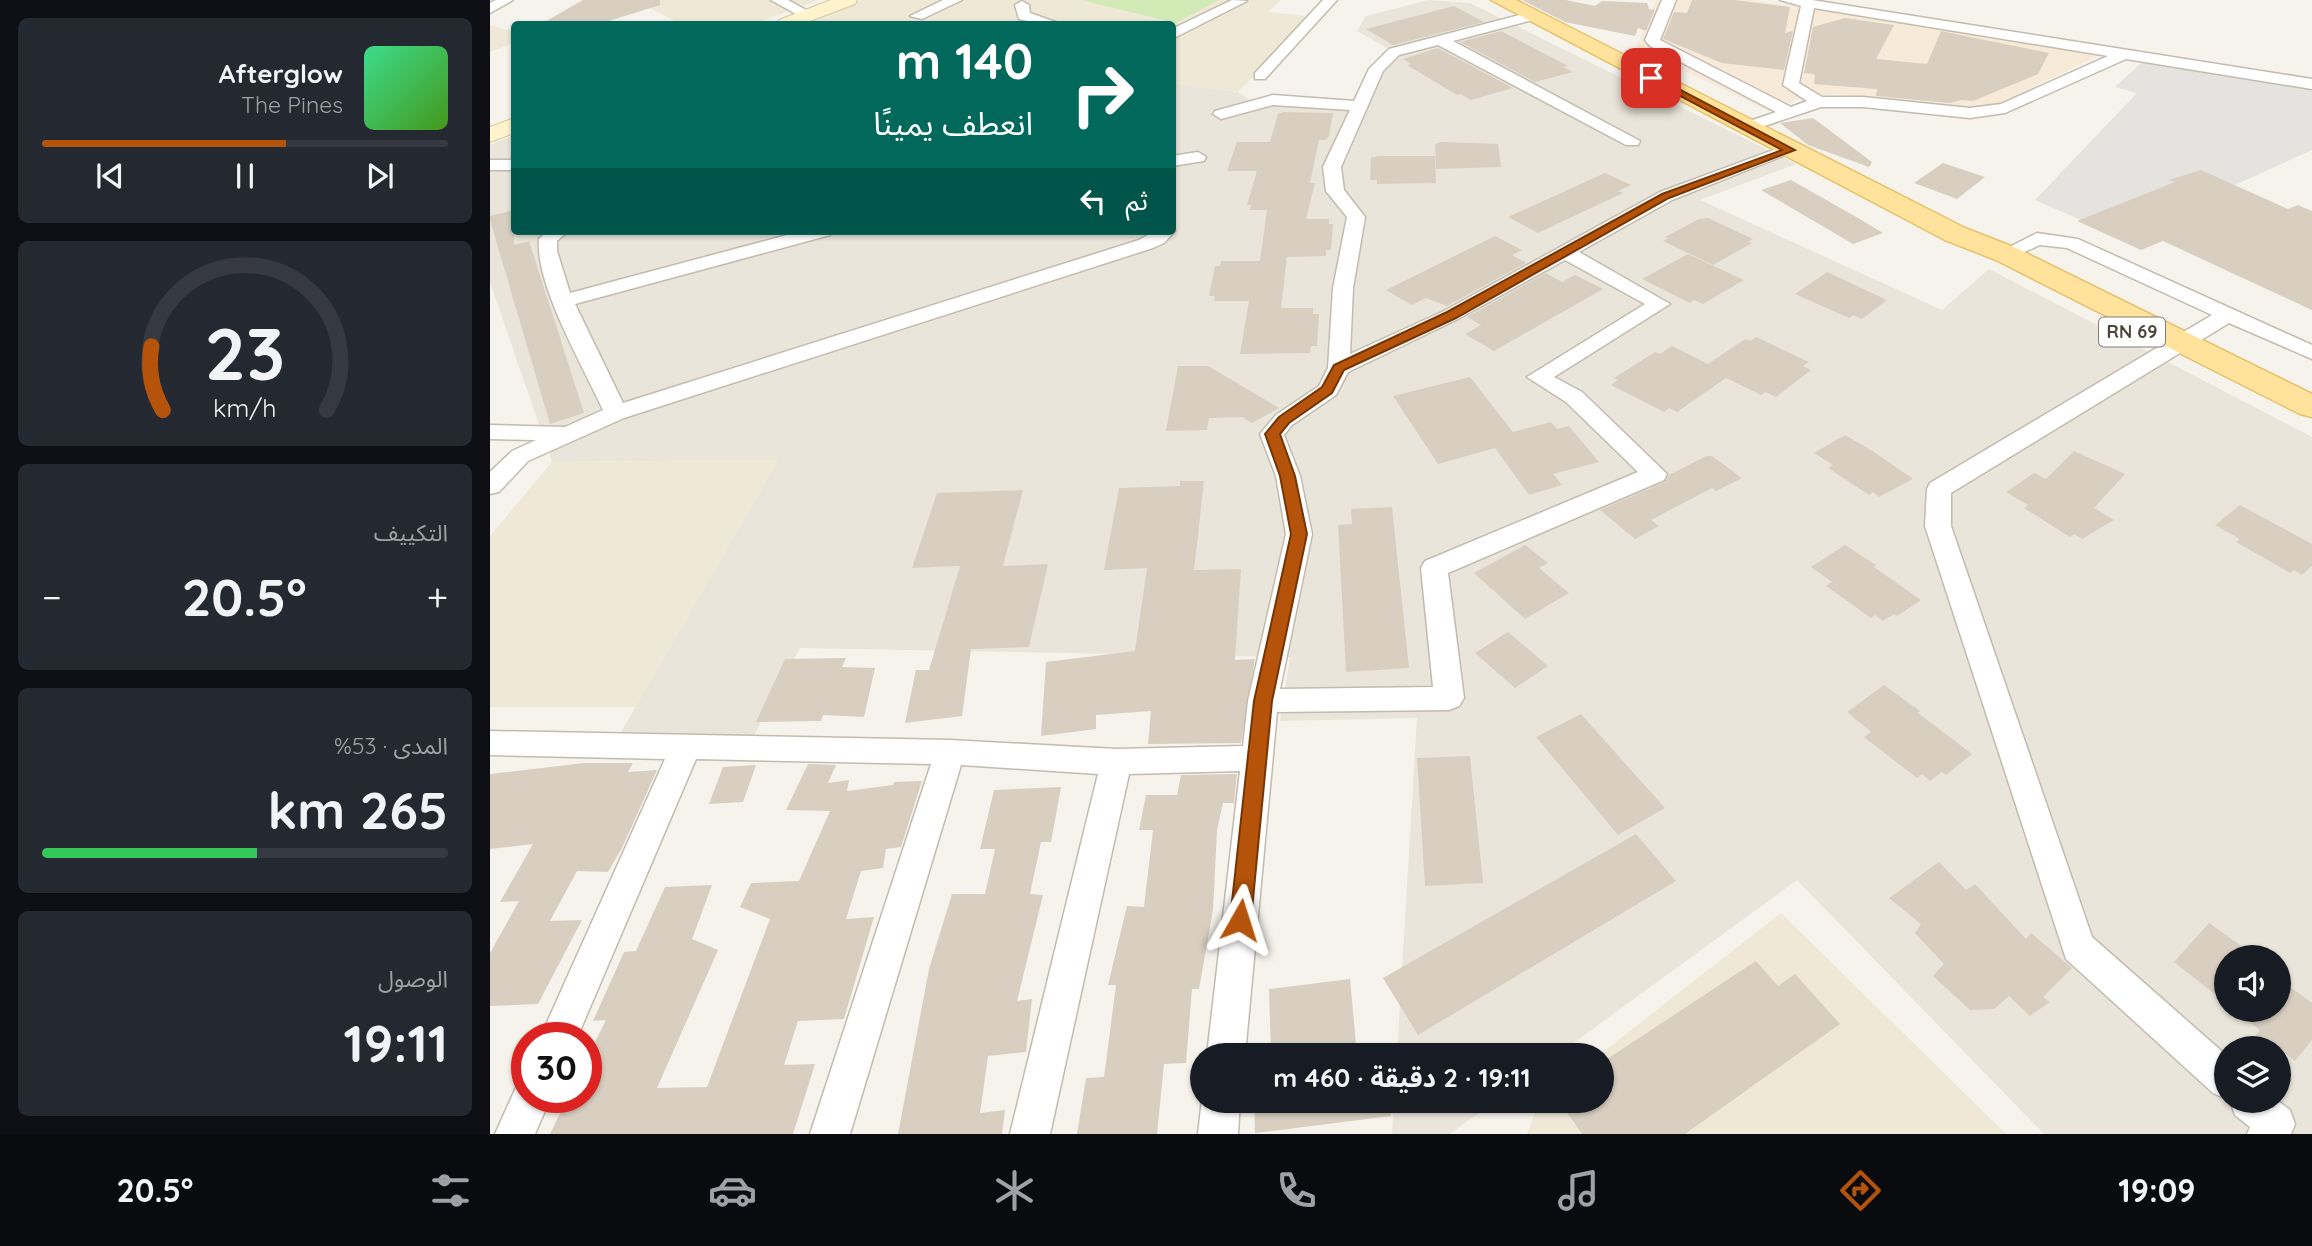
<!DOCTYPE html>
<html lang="ar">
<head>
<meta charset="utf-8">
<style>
	body { margin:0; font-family:Quicksand,"Noto Sans Arabic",sans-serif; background:#242831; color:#f1f3f6; direction:rtl; height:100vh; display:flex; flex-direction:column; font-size:26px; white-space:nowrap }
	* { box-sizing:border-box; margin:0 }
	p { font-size:23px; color:#9ea1a6 }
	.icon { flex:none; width:38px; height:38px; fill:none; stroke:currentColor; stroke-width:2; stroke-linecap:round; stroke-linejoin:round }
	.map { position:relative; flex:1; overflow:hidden; direction:ltr }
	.details { display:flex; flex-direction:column; gap:18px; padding:18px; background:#0d0f14; width:490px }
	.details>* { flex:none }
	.guide { position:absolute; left:21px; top:21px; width:665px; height:214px; border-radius:7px; box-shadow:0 2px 5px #0004; direction:rtl; background:#00695c; color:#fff; overflow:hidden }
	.controls { position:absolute; left:1724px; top:945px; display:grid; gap:14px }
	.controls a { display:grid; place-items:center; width:77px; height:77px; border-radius:50%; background:#171b24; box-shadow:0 2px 5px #0004; font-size:35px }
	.speed { position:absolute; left:21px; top:1022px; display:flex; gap:14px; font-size:35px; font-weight:700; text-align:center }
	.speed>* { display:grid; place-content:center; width:91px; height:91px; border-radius:50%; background:#171b24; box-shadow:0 2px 5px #0004; line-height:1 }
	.speed .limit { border:10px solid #d22; background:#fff; color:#111 }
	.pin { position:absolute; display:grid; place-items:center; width:60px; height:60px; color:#fff; margin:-30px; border-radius:14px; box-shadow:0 4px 10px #0006 }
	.me { position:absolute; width:77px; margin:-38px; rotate:6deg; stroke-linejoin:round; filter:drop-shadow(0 0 5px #0008) }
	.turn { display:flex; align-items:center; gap:24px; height:147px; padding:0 28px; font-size:32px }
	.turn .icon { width:91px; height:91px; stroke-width:2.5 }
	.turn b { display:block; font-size:49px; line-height:60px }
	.then { display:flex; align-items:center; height:66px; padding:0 28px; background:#0003; gap:14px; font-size:26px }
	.big { font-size:52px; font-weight:700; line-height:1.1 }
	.details .widget { flex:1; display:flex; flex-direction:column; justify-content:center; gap:10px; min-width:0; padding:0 24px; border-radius:10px; background:#242831 }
	.details .dial { align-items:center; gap:0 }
	.dial svg { height:182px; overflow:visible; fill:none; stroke:#363941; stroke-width:7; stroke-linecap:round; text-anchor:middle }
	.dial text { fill:#f1f3f6; stroke:none }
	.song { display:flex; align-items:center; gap:21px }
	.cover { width:84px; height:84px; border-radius:10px; background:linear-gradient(135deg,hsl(150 70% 55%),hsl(100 70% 35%)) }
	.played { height:7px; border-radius:4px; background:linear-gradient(90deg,#b45309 60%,#363941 60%) }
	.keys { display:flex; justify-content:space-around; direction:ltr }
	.heat { display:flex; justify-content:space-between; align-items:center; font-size:38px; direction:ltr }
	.charge { height:10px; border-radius:5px; background:linear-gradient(90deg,#34c759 53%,#363941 0) }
	.trip { position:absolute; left:700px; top:1043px; width:424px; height:70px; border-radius:35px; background:#171b24; box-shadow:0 2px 5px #0004; font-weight:700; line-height:70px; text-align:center; direction:rtl }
	.menu { display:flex; height:112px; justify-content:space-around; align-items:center; background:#090b0e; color:#9ea1a6 }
	.menu .icon { width:49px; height:49px }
	.menu .selected { color:#b45309 }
	.menu b { font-size:32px; color:#f1f3f6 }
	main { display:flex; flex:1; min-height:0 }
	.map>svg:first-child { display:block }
</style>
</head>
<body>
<main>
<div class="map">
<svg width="1822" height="1134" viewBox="0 0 1822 1134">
	<rect width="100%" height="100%" fill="#f6f3ec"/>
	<path fill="#eae5da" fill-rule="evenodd" d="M939 0 980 3 1306 164 1210 200 1452 310 1499 269 1822 437V1134H1554L1307 880 1067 1055H907L927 718 790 721 800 657 310 648 257 748 123 746 288 460 62 462 0 282V145L24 135V231H682L683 83 748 92 767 105 869 106 904 52 867 31 876 16ZM1736 957H1788V1010H1736ZM1736 1048H1788V1101H1736Z
		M904 1101H1005L960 1134H902Z"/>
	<path fill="#f7ead8" d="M1166 0H1262L1612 54 1504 106 1468 108 1343 94 1308 99 1278 111 1146 47Z"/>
	<path fill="#efe8d6" d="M120 0H329L263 24H190L149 2Z
		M372 0H791L778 12 822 17 748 92 683 83 682 24H309Z
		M0 25 24 32V43L0 52Z
		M288 460 146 707H0V536L62 462Z
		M1291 913 1516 1134H1037L1050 1101H1111V1055H1109Z"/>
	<path fill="#d2eab5" d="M591 0H729L686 23Z"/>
	<path fill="#e5e3e0" d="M1651 63 1822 89V150L1630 237 1545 200 1647 93 1625 87Z"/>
	<path fill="#d8cfc1" d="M93 0H170V5L109 24H51Z
		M1032 0H1076L1105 6 1112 1 1157 3 1159 9 1165 10 1156 31 1148 28 1145 36 1075 22Z
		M1202 0H1244L1300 7 1295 33 1303 31 1294 70 1232 63 1173 39 1184 12 1197 13Z
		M964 6 994 22 903 45 876 29Z
		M1355 18 1404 25 1386 59 1437 64 1451 31 1559 53 1548 74 1483 101 1471 100 1460 103 1386 96 1387 89 1324 84 1325 74 1314 73 1323 27Z
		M1011 31 1078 66 1073 67 1083 72 1045 82 970 42Z
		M948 48 1023 88 981 100 971 94 967 95 917 65 921 64 913 59Z
		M793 112 843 113 839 136 836 140H829L820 183H825L816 219H839V224H843L841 250H836V256L797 257 791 308H823V314H829L827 346H821L820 353 750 354 759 301H724L725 296H719L725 266H730L731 261H770L777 210H760L761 205H757L767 171H737L747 142H780L788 114Z
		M1323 118 1382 162 1379 167 1318 145 1290 123Z
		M952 142 1008 144 1011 167 946 169 945 144Z
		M888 156H945L946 183 887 184V180H880L881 158Z
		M1453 163 1495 177 1467 199 1424 183Z
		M1711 170 1798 209 1808 205 1822 211V310L1673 241 1651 250 1587 221 1685 182 1679 180Z
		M1115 173 1141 185 1128 191 1133 193 1048 233 1018 217Z
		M1301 180 1368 218 1393 233 1363 244 1271 190Z
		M24 210V245L39 241 94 413 60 424 0 220V216Z
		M1218 218 1263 239 1258 242 1262 243 1223 265 1173 241 1178 238 1175 237 1209 219Z
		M1005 236 1032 250 1022 255 1036 263 957 306 936 298 922 305 896 290Z
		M1198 254 1254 280 1213 304 1204 300 1200 303 1152 279Z
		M1337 272 1397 300 1372 319 1363 315 1359 318 1305 294Z
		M1056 273 1072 282 1085 275 1113 289 1004 351 975 334 991 325 977 317Z
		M1266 337 1319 362 1313 366 1321 370 1286 397 1276 392 1271 395 1236 378 1187 412 1179 408 1174 412 1121 385 1128 380 1124 378 1165 352 1170 354 1182 346 1218 364 1255 339 1261 341Z
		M688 366H718L789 408 762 423 752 417 719 418 717 430 676 431Z
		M980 377 1023 432 1061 422 1067 429 1079 426 1109 462 1063 474 1072 485 1039 495 1005 448 948 464 903 396Z
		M1355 435 1384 452 1423 479 1389 497 1383 492 1379 495 1338 468 1343 465 1324 453Z
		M1584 451 1635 474 1604 508 1624 520 1592 539 1584 534 1580 537 1534 508 1538 505 1516 492 1544 473 1556 479Z
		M1216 456H1222L1252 478 1226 491 1222 488 1161 520 1169 526 1145 539 1110 510 1175 482 1179 475Z
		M690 481H714L704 570 751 569 745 660 765 659 751 743 658 744 661 711 606 715V729L551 736 556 662 645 651 657 568 614 570 629 488 690 486Z
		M533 490 513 566 558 564 539 647 481 649 472 716 415 723 426 670H439L470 566 422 568 447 493Z
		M1750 505 1822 544V566L1812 575 1804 570 1800 573 1746 542 1750 539 1725 525Z
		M902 507 919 668 856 672 848 525 862 524 861 509Z
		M1035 545 1058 563 1049 568 1079 593 1035 619 984 573Z
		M1355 545 1386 565 1384 567 1431 600 1407 616 1404 614 1393 621 1385 615 1381 618 1336 586 1342 582 1321 567Z
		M1018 632 1058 666 1025 688 985 653Z
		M356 658 352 667 385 668 374 717 333 715 331 721 266 722 295 659Z
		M1394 685 1430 711 1428 713 1482 754 1456 775 1452 772 1440 781 1432 774 1427 778 1374 737 1381 732 1357 712Z
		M1091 714 1175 808 1128 835 1046 737Z
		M980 756 993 883 935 886 927 758Z
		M94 763H143L138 772 167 770 132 848 118 872 87 871 60 921 92 920 48 1004 0 1006V953L29 901 10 902 43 844 0 849V774Z
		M318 764 346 765 338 783 359 780 357 791 403 785 404 782 432 781 411 847 396 849 393 868 371 871 356 919 384 917 354 1019 308 1021 294 1065 325 1064 303 1134H60L78 1097H96V1060L116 1020 103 1021 134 952 146 951 175 887 222 885 202 939 228 950 167 1088 217 1087 280 919 250 907 261 883 309 881 340 811 296 810Z
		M266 765 253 802 219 804 233 767Z
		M747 774 744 803H733L727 830 723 910 709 989H702L696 1063 674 1064 667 1134H587L596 1078 614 1077 626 985H618L637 906 654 907 663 830H649L656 795H687L691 775Z
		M571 787 561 842H551L540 894 553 895 527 1001 542 999 536 1052 498 1056 490 1113 515 1110 512 1134H408L439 969 462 894H495L505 849H490L504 790Z
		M1146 834 1186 881 928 1035 893 978Z
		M1449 862 1476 890 1485 884 1536 939 1541 933 1582 968 1553 997 1560 1002 1540 1016 1519 996 1504 1009 1480 1010 1443 976 1454 964 1425 933 1431 924 1399 898Z
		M1719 923 1767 957H1736V1003L1684 962Z
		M1266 961 1288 986 1305 974 1350 1024 1195 1134H1092L1069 1101H1111V1063Z
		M1788 978 1822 1003V1040L1805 1061 1789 1048H1755L1770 1030 1743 1010H1788Z
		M860 979 867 1055H781L779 989Z
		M764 1101H900L901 1116 765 1133Z"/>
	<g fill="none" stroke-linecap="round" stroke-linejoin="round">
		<defs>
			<path id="minor" d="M6 0H23L0 13V3Z
				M281 0H298L325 15 313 18Z
				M453 0H472L432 19 420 16Z
				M742 0 757 1 682 39V29Z
				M833 0H847L775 79H765V73Z
				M1172 0H1186L1170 40 1301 107 1317 101 1293 85 1311 6 1290 0H1322L1822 79V89L1636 59 1515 113 1480 118 1373 107H1331L1257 132 1251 130V124L1286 112 1160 46 1155 40ZM1324 8 1618 56 1511 104 1480 108 1373 97H1332L1309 83Z
				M532 1 539 5 540 13 571 24H550L529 19 525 5Z
				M1041 12 1046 13V19L963 41 1150 141 1148 145H1136L948 45 909 55 893 71 851 167 854 190 875 217 863 288 860 354 954 311 1170 192 1294 146 1300 145 1308 150 1182 200 1089 252 1180 304 1064 377 1092 392 1177 474 1174 480 958 573 974 698 969 706 959 710 787 712 755 1055H717L750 771 639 774 560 1134H520L608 774 471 765 360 1134H320L441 764 206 759 87 1038H50L175 759 0 755V731L460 740 626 749 753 746 758 701 796 534 786 476 770 434 786 415 829 386 838 368 843 288 857 217 836 191 833 167 860 110 783 105 731 119 723 114 725 111 783 95 864 101 879 69 899 49ZM1075 260 1155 304 1037 377 1076 402 1148 472 935 561 931 568 943 687 790 689 822 534 810 476 794 435 802 425 846 395 858 372 968 319Z
				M708 152 716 157 714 161 682 166V156Z
				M0 160H24V170H0Z
				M682 227 685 231 674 243 663 248 134 418 38 461 9 492 0 494V472L22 451 46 440 0 439V425L75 427 113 410C93 366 45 285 49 239L57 231H78L67 241V251L80 293 312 231H342L340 235 85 304 133 403 649 240 665 231H682Z
				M1547 233 1588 239 1822 345V359L1739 323 1461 493V526L1602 937 1736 1055V1099L1723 1093 1576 959 1435 526 1437 489 1440 483 1722 315 1577 248 1550 245 1516 260 1506 254Z
				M37 1080V1097H61L45 1134H5L28 1083Z
				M712 1100 750 1101 748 1134H708Z
				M1740 1101H1788L1800 1110 1805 1124 1801 1134H1757L1760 1127 1745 1115Z"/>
			<path id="secondary" d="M341 0H367L365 4 312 24H286L289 20Z
				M24 118V133L0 142V127Z"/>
			<path id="primary" d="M1001 0H1026L1475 228 1526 248 1822 394V417L1810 414 1506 260 1455 240Z"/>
		</defs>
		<use href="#minor" stroke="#c2bbae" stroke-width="3"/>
		<use href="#secondary" stroke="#d6c79b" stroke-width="2"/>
		<use href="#primary" stroke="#e6c16a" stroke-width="3"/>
		<use href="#minor" fill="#fff" fill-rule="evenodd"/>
		<use href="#secondary" fill="#fff3cd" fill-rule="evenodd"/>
		<use href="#primary" fill="#ffe39c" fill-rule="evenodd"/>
	</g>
	<path fill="#b45309" stroke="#753606" stroke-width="2" d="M1158 76H1164L1305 150 1179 198 966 318 854 370 842 393 799 423 790 434 805 476 817 534 782 701 761 920 758 927 750 930 743 927 740 920 764 701 801 534 790 476 775 434 789 417 832 387 844 365 957 312 1172 194 1292 150 1158 79Z"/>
	<g text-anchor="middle" stroke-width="6" stroke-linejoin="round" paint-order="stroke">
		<rect fill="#fff" stroke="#817c74" stroke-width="2" x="1609" y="317.5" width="66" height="29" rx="5"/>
		<g font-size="18" font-weight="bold" fill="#4b4439">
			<text x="1642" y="338">RN 69</text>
		</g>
	</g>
</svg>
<div class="controls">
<a><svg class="icon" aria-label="sound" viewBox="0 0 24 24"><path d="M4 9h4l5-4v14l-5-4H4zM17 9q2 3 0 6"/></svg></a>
<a><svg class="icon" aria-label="layers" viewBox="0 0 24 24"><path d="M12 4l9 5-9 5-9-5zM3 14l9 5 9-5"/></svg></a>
</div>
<div class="speed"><div class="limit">30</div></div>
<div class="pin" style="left:1161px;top:78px;background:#d93025"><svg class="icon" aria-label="arrive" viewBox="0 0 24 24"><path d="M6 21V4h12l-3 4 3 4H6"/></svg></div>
<svg class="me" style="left:750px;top:920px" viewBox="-20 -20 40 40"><path d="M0-17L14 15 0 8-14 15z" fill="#b45309" stroke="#fff" stroke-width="4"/></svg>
<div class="trip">19:11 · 2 دقيقة · 460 m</div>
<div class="guide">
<div class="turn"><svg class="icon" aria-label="right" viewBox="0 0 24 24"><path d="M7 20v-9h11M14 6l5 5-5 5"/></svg><div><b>140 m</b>انعطف يمينًا</div></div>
<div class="then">ثم<svg class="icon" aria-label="left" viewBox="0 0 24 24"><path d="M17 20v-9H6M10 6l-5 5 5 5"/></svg></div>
</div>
</div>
<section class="details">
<div class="widget">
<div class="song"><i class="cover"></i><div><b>Afterglow</b><p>The Pines</p></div></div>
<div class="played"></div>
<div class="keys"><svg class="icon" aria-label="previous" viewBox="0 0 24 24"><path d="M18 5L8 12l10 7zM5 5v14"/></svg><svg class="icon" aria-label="pause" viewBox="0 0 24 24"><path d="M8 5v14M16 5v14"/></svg><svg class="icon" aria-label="next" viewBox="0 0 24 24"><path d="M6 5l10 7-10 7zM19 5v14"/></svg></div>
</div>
<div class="widget dial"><svg viewBox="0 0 100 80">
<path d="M14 69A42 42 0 1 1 86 69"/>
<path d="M14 69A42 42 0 0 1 9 41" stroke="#b45309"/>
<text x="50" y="56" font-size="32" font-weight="700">23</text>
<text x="50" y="72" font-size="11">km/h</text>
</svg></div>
<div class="widget"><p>التكييف</p>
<div class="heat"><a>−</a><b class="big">20.5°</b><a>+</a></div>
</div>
<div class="widget"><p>المدى · 53%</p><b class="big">265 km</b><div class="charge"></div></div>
<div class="widget"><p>الوصول</p><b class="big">19:11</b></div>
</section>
</main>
<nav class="menu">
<b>19:09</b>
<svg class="icon selected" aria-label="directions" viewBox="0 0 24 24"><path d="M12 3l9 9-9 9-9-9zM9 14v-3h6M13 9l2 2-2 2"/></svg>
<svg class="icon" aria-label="music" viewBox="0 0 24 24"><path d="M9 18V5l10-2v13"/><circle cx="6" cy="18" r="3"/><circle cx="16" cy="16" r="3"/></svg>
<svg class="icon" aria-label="phone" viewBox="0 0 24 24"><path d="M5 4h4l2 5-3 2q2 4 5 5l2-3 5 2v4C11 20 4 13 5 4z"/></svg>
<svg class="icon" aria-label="climate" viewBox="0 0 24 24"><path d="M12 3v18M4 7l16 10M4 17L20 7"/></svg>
<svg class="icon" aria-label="car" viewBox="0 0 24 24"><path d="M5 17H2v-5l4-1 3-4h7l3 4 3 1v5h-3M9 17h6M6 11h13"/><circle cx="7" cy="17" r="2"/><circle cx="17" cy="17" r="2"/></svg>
<svg class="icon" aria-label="filters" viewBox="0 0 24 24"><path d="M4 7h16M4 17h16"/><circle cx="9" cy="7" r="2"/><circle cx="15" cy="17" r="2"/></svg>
<b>20.5°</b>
</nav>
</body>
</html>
